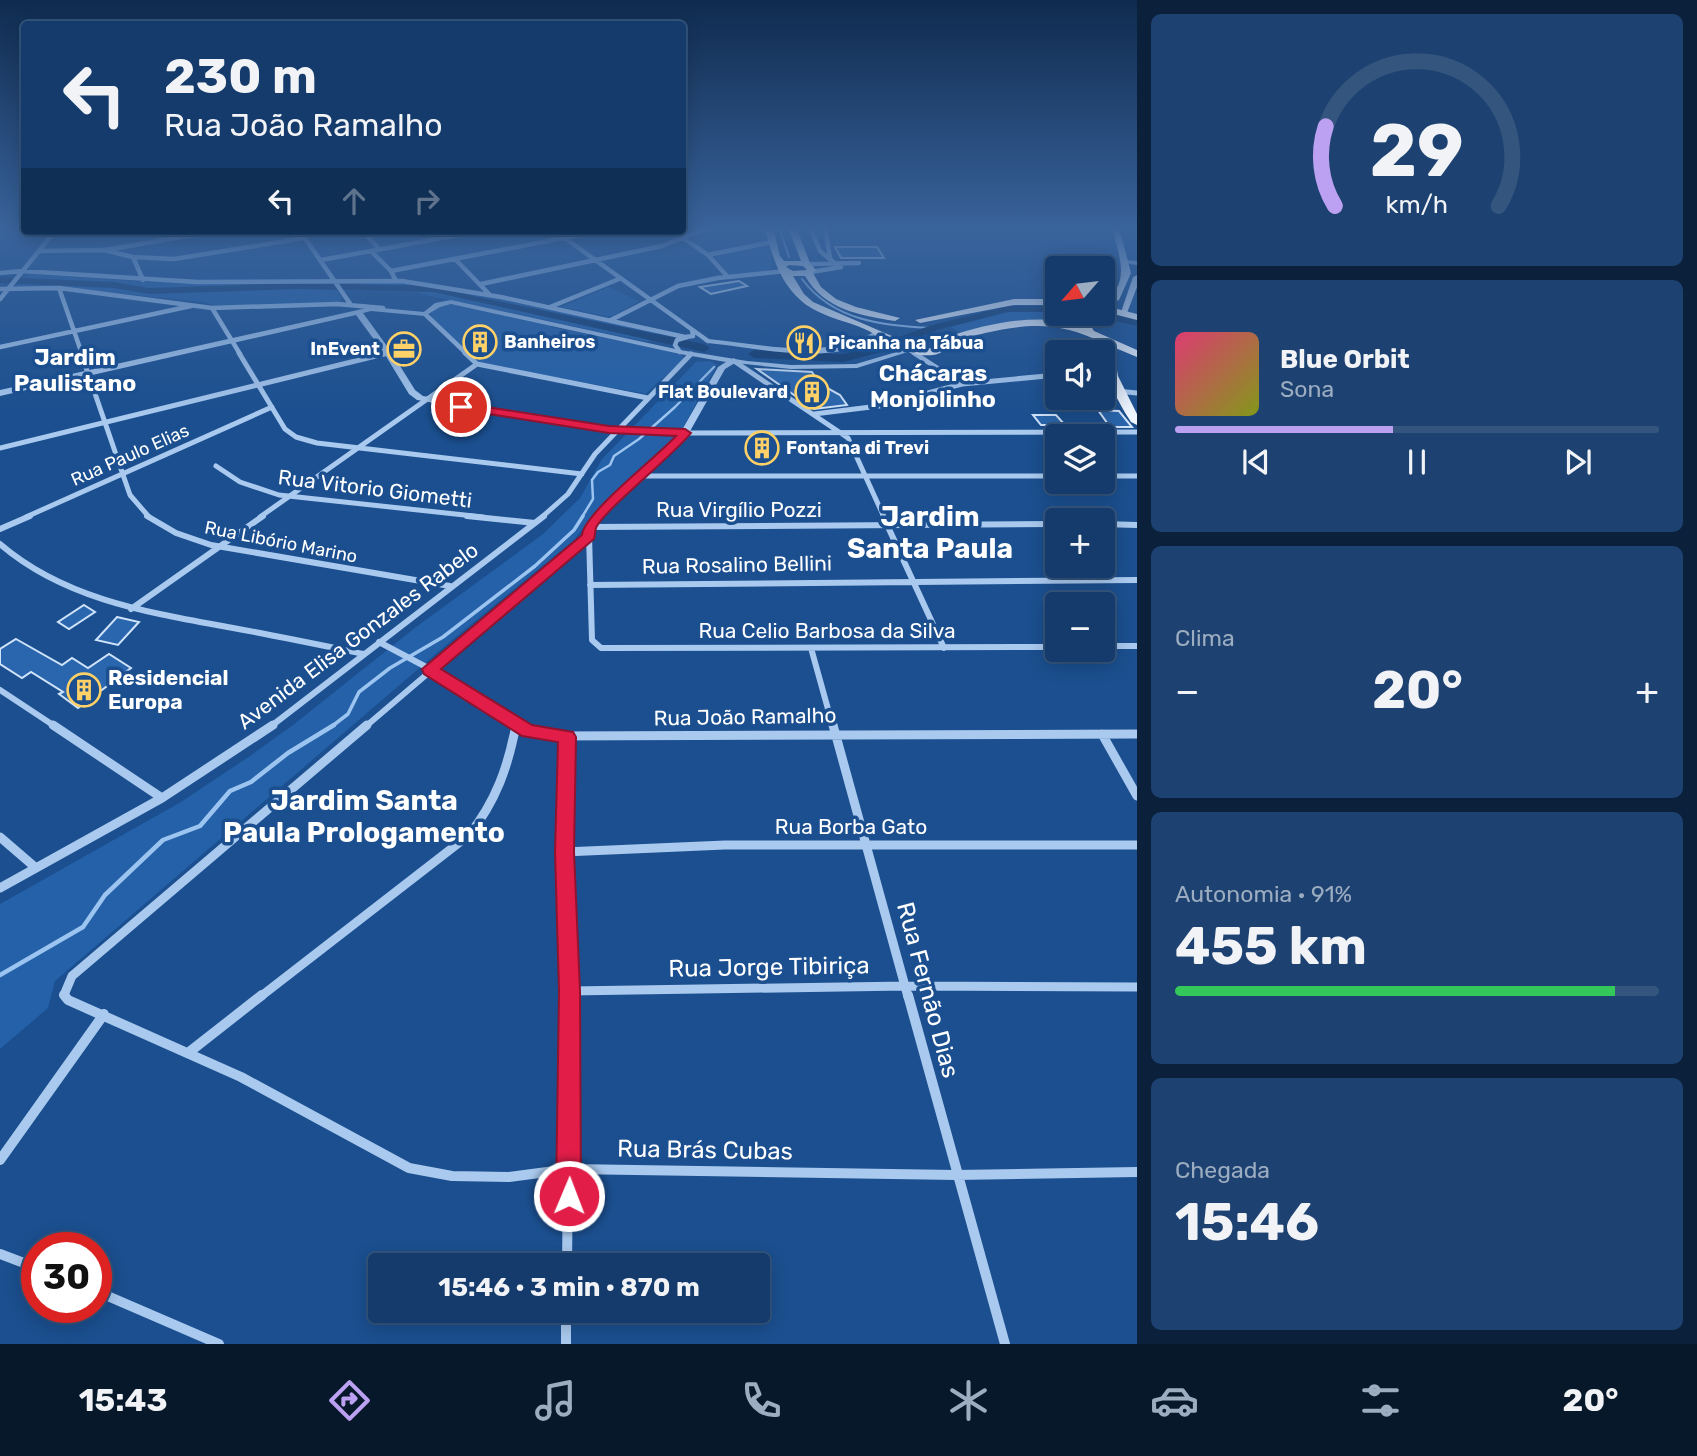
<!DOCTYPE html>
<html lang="pt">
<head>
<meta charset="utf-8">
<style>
	body { margin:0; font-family:Rubik,sans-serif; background:#1d4271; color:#f1f3f6; height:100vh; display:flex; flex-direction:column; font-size:26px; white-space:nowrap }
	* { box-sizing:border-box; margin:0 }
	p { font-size:23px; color:#9dadc1 }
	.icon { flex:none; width:38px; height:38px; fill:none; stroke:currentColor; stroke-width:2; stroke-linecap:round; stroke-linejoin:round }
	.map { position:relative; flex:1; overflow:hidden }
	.details { display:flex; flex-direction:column; gap:14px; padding:14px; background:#0b203b; width:560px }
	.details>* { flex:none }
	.guide { position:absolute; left:21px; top:21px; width:665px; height:214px; border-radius:7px; box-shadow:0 4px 18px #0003,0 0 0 2px #33557e; background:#143b6b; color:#f1f3f6; overflow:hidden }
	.needle { width:46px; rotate:242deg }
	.fabs { position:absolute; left:1045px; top:256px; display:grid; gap:14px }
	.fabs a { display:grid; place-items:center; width:70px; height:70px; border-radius:7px; background:#143b6b; box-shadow:0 4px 18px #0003,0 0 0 2px #33557e; font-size:35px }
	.speed { position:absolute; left:21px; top:1232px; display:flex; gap:14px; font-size:35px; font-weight:700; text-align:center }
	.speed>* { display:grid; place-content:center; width:91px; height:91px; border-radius:50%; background:#143b6b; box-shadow:0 4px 18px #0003,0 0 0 2px #33557e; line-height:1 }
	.speed .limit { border:10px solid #d22; background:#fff; color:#111 }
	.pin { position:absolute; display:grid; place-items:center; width:60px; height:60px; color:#fff; margin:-30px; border:4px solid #fff; border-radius:50%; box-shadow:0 2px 7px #0007 }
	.me { position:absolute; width:77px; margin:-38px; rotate:1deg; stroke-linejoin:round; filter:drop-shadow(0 0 5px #0008) }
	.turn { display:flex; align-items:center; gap:24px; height:147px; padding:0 28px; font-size:32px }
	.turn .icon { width:91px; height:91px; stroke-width:2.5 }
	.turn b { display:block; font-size:49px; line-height:60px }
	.lanes { display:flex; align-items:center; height:66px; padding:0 28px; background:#0003; justify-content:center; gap:35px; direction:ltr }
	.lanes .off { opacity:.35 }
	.big { font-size:52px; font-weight:700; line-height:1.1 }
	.details .widget { flex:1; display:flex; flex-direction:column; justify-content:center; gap:10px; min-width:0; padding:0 24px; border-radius:10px; background:#1d4271 }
	.details .dial { align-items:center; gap:0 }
	.dial svg { height:182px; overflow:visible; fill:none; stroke:#33557e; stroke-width:7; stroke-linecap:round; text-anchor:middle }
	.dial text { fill:#f1f3f6; stroke:none }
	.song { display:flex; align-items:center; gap:21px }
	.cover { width:84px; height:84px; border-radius:10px; background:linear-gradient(135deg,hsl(340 70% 55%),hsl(70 70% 35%)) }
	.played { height:7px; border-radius:4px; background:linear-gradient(90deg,#bca0f2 45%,#33557e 45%) }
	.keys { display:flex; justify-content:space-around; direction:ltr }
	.heat { display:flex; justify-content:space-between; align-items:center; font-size:38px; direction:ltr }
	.charge { height:10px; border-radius:5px; background:linear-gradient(90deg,#34c759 91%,#33557e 0) }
	.trip { position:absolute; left:368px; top:1253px; width:402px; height:70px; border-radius:7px; background:#143b6b; box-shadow:0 4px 18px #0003,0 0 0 2px #33557e; font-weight:700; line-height:70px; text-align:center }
	.tabs { display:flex; height:112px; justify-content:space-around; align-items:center; background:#08182b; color:#9dadc1 }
	.tabs .icon { width:49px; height:49px }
	.tabs .current { color:#bca0f2 }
	.tabs b { font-size:32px; color:#f1f3f6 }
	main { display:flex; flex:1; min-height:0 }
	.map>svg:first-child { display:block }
</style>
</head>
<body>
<main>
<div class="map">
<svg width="1137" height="1344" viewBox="0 0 1137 1344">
	<rect width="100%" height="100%" fill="#1b4f8f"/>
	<path fill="#2461a8" d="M766 245 769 246 772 268 767 271 729 274 714 256Z
		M27 274 147 282H331L342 298 340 303 220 307 203 302 78 289 13 288Z
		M397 282 443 288 658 332 648 342 412 292 344 291 337 284Z
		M609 287 639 301 611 317 560 307Z
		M455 304 552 325 551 327 664 350 682 355 684 359 646 394 480 363 431 317V313L441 306Z
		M1031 309 1057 312 1066 316 1065 320C1023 317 1002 322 961 333L950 327 1009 312Z
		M710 361 717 365 677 439 603 503 574 540 445 646 55 981 48 1008 0 1049V904L181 802 250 756 293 725 416 627 543 534 580 498 602 459 696 362Z"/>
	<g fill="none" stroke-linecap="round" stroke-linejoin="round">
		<path stroke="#9cc4f0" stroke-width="2" d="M779 227 789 257
			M802 279C833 321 884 326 933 328"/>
		<path stroke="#9cc4f0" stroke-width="2.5" d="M582 517 593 499 592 480 598 472 610 465 614 456 639 439 675 407 714 367"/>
		<path stroke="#9cc4f0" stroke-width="3.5" d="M331 727 348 714 359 692 390 668 443 637 535 566 574 530 583 516"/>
		<path stroke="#9cc4f0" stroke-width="4.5" d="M0 975 83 927 105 895 163 840 200 826 230 791 251 782 288 753 334 725"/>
		<path fill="#123a6d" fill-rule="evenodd" d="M0 277 114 282 149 288 297 283 435 286 455 292 704 344 710 348 704 352 433 292 297 289 149 294 114 288 0 283Z
			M1007 306H1057V312H1007L937 330 885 351 843 362 754 358 748 354 754 350 843 354 877 345 929 326Z
			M1106 313 1137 320V326L1102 318V314Z"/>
	</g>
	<path fill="#2a66ad" stroke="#cfe3fa" stroke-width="2" d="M835 247H877L884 258H841Z
		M739 281 747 286 711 294 700 287Z
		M757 369 812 372 820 384 840 395 847 405 814 409Z
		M1098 410 1119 411 1132 427H1110Z
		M1033 415H1056L1065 425H1041Z
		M750 440H768L774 455 756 456Z
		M84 605 95 612 69 629 58 622Z
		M117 617 139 622 118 645 96 640Z
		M16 639 62 665 72 658 88 668 109 654 131 668 78 708 59 694 63 692 31 672 22 678 0 664V649Z"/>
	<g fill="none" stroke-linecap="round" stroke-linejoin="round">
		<path stroke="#a9c9ee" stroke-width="4.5" d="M810 227 820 251 837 265
			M825 227 830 258
			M300 231 351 305
			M363 231 379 249
			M555 231 708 341
			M673 231 708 255 727 276
			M53 235 80 231
			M105 250 217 231
			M40 251 104 250 133 257 174 259 305 238
			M371 251 391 271
			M708 255 772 242
			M133 257 143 280
			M455 259 490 295
			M321 260 481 231
			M807 264 859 263
			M811 272 841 267
			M0 273 22 271 197 282 402 281 501 297 685 337 693 336 692 330
			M396 281 391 271 601 231
			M481 284 662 246 710 227
			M59 288 82 354
			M0 289 59 288 212 308 337 304 383 308
			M0 299 55 231
			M550 307 619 279
			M212 308 240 354
			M425 314 467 354
			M611 320 678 286 718 278 785 271
			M0 347 191 306
			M910 350 917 354
			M680 352 675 345 677 340 687 337
			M382 354 388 353"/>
		<path stroke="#a9c9ee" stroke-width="5" d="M81 353 130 495 149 517
			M239 353 285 429 296 437 317 443 582 474
			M465 353 477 364 648 398
			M914 353 962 384
			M734 361 848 438 884 517
			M1102 372H1109
			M1117 391 1137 393
			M814 414 879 406 962 384 1057 375
			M0 448 388 353
			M216 466 240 482 279 495 483 517
			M640 476H1057
			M1102 476H1137
			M26 517 272 407
			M260 517 477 364
			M542 517 568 494 595 454 691 354
			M598 517 685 433 1137 432"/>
		<path stroke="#a9c9ee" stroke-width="6" d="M147 516 176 533 211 545 450 586
			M467 516 535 523
			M883 516 944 648
			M1102 524 1137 525
			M590 527 600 516
			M590 527 1057 524
			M0 529 30 516
			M589 535 592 640 601 648 1057 647
			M0 544C65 600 151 613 233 628 277 636 320 645 364 654
			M590 585 1137 580
			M131 609 263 516
			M379 642 430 669 520 727
			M1102 646H1137
			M811 648 833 727
			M0 690 56 727
			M270 727 544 516
			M365 727 589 536"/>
		<path stroke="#a9c9ee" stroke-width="9" d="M53 725 162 798
			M517 725 528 731 554 736 1137 734
			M833 725 908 997
			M1102 734 1137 796
			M567 737 564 852 570 997
			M0 837 36 868
			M564 852 725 845H1137
			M0 888 162 798 273 725
			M570 991 906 986 1137 987
			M66 997 64 995 72 976 367 725
			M260 997 469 835C496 801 508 767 516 725"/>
		<path stroke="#a9c9ee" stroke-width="10" d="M64 995 68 1000 241 1077 409 1168 452 1176 509 1177 570 1169 956 1175 1137 1172
			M908 995 1005 1344
			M188 1053 262 995
			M0 1160 104 1014
			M0 1254 37 1268
			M567 1265 570 995
			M96 1291 219 1344
			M566 1311V1344"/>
		<path fill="#a9c9ee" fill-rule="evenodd" d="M1125 260 1137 261V265L1123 263 1122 262Z
			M451 300 680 350 747 361 791 365 856 364 910 348 914 350 857 368 791 369 735 363 725 369 689 433 685 436 609 433 417 400 409 394 384 353 356 315 0 396V390L371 307 424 312 435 303ZM451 304 680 354 726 362 718 367 682 430 609 427 423 396 415 390 392 353 363 313 371 311 425 316 440 307Z
			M876 331 883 333C839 369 760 348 708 343L704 341 708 339C764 344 825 361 876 331Z"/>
		<path fill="#d6e6fa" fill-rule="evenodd" d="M1112 227H1119L1131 273 1119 300 1102 307V302C1133 286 1118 253 1112 227Z
			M1137 275V287L1127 313 1120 315 1133 277Z"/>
		<path fill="#f0f6ff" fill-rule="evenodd" d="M765 227H773L780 256 784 261H801L788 227H796L810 263 816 270 813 273 821 287 836 299 856 307 900 318 895 321C859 315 825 310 805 276H793L804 294 813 302 922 349C940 349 938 340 950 336 990 323 1040 312 1081 326L1082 313H1092L1089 323 1094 331 1137 350V357L1113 347 1118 376 1137 414V425L1131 422C1115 397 1103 373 1103 343 1061 322 1031 323 985 333 976 336 962 336 954 341 946 346 944 354 933 355 910 358 888 342 869 331 853 323 835 320 819 312 785 297 772 260 765 227ZM789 265 803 266 807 270 793 271 786 267Z
			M1014 299H1057V305H1014L920 323 915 320Z
			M1102 305 1137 314V320L1102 311Z"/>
	</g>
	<linearGradient id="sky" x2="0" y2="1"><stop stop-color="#0f2b4f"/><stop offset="0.55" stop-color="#39639b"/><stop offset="1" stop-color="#39639b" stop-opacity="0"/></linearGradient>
	<rect width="1137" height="415" fill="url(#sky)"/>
	<path fill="#e11d48" stroke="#92132f" stroke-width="2" d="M461 403 609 426 685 429 691 433C674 455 602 512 596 528 595 532 595 536 594 539L441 669 532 725 573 732 576 737 574 852 580 991 581 1196 578 1205 569 1209 560 1205 556 1196 559 991 555 852 558 742 522 736 424 674 422 669 582 535C584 513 658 456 676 436L609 433 457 409V404Z"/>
	<defs>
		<symbol id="building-ring" viewBox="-11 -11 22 22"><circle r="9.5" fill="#1b4f8f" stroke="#ffd166" stroke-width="1.5"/><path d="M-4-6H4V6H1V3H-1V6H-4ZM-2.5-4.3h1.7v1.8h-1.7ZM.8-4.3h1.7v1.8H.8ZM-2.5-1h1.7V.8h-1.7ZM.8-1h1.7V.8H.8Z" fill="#ffd166"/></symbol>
		<symbol id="restaurant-ring" viewBox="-11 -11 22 22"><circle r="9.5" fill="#1b4f8f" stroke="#ffd166" stroke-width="1.5"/><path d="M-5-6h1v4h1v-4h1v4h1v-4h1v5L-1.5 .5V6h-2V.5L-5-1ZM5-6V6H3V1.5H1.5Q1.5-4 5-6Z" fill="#ffd166"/></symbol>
		<symbol id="office-ring" viewBox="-11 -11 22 22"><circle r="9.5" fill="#1b4f8f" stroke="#ffd166" stroke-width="1.5"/><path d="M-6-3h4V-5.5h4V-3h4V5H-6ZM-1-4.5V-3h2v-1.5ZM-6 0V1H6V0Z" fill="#ffd166"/></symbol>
	</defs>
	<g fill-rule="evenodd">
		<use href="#building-ring" x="461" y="323" width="38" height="38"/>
		<use href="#restaurant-ring" x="785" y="324" width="38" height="38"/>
		<use href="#office-ring" x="385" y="330" width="38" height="38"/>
		<use href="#building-ring" x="793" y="373" width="38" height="38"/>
		<use href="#building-ring" x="743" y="429" width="38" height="38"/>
		<use href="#building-ring" x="65" y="671" width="38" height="38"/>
	</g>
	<g text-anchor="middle" stroke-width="7" stroke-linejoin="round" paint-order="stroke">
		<g font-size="18" font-weight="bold" fill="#fff" stroke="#1b4f8f" text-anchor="start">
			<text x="504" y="348">Banheiros</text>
			<text x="828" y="349">Picanha na Tábua</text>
			<text x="380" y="355" text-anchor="end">InEvent</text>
			<text x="788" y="398" text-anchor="end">Flat Boulevard</text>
			<text x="786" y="454">Fontana di Trevi</text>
		</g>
		<g font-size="18" fill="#fff" stroke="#1b4f8f">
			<text transform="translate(130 455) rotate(-24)" y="6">Rua Paulo Elias</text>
			<text transform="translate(281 542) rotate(11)" y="6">Rua Libório Marino</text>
		</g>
		<g font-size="21" fill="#fff" stroke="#1b4f8f">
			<text transform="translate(375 489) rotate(7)" y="7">Rua Vitorio Giometti</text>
			<text x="739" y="517">Rua Virgílio Pozzi</text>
			<text transform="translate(737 565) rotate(-1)" y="7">Rua Rosalino Bellini</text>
			<text x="827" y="638">Rua Celio Barbosa da Silva</text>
			<text transform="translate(358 636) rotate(-37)" y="7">Avenida Elisa Gonzales Rabelo</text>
			<text transform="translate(745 717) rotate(-1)" y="7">Rua João Ramalho</text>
			<text x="851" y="834">Rua Borba Gato</text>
		</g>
		<g font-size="21" font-weight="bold" fill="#fff" stroke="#1b4f8f" text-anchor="start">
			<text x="108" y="685">Residencial<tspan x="108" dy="24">Europa</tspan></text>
		</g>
		<g font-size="23" font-weight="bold" fill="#fff" stroke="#1b4f8f">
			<text x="75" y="365">Jardim<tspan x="75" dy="26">Paulistano</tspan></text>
			<text x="933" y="381">Chácaras<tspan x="933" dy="26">Monjolinho</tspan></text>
		</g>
		<g font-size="24" fill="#fff" stroke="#1b4f8f">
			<text transform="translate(769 967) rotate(-1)" y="8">Rua Jorge Tibiriça</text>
			<text transform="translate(928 990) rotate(75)" y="8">Rua Fernão Dias</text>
			<text transform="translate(705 1150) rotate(1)" y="8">Rua Brás Cubas</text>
		</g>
		<g font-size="28" font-weight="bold" fill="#fff" stroke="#1b4f8f">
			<text x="930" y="526">Jardim<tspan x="930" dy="32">Santa Paula</tspan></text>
			<text x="364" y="810">Jardim Santa<tspan x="364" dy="32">Paula Prologamento</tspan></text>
		</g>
	</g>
</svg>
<div class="fabs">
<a><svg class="needle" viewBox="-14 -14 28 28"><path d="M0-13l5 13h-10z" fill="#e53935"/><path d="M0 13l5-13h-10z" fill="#9dadc1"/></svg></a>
<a><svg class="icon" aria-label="sound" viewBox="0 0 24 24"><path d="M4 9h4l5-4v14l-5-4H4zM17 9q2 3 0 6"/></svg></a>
<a><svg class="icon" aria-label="layers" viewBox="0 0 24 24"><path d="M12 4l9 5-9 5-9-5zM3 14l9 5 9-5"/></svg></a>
<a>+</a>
<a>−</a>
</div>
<div class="speed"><div class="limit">30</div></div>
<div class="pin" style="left:461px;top:407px;background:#d93025"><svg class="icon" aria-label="arrive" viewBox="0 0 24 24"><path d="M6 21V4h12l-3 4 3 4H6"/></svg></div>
<svg class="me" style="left:569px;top:1196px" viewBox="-20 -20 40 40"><circle r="17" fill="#e11d48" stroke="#fff" stroke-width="3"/><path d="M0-11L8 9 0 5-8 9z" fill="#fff"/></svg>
<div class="trip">15:46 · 3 min · 870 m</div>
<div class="guide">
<div class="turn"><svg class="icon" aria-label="left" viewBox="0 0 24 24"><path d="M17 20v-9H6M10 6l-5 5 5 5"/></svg><div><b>230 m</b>Rua João Ramalho</div></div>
<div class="lanes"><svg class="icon" aria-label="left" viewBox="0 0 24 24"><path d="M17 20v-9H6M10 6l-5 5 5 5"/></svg><svg class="icon off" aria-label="ahead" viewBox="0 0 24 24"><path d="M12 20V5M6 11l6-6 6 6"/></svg><svg class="icon off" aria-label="right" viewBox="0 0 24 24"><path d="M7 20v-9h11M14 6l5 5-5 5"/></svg></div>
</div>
</div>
<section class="details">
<div class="widget dial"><svg viewBox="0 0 100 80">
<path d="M14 69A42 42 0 1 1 86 69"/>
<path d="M14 69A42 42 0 0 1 10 34" stroke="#bca0f2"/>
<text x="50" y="56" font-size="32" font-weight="700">29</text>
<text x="50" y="72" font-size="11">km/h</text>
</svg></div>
<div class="widget">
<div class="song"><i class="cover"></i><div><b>Blue Orbit</b><p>Sona</p></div></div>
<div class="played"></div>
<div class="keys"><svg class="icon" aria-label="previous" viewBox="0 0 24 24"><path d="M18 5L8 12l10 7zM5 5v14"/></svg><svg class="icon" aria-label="pause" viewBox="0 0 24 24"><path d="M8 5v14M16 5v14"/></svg><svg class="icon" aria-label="next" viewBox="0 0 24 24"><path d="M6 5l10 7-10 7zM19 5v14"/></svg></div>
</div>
<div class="widget"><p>Clima</p>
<div class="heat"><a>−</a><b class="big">20°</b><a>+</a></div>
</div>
<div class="widget"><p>Autonomia · 91%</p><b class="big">455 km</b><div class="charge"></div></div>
<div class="widget"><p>Chegada</p><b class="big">15:46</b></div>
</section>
</main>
<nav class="tabs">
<b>15:43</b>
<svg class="icon current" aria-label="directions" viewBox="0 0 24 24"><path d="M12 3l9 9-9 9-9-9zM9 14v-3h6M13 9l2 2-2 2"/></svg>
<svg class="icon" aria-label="music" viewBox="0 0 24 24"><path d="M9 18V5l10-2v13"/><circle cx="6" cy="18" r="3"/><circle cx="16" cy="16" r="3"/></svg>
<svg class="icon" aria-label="phone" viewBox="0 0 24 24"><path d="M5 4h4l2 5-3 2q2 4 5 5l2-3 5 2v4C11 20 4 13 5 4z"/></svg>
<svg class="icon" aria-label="climate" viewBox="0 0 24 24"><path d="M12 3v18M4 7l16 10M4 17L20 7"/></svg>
<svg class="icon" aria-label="car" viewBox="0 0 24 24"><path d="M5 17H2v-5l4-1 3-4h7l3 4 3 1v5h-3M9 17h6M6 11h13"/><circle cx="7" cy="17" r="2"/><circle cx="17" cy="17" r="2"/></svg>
<svg class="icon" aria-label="filters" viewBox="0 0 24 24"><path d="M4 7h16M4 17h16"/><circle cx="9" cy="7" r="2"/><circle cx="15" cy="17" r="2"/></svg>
<b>20°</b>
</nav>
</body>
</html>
